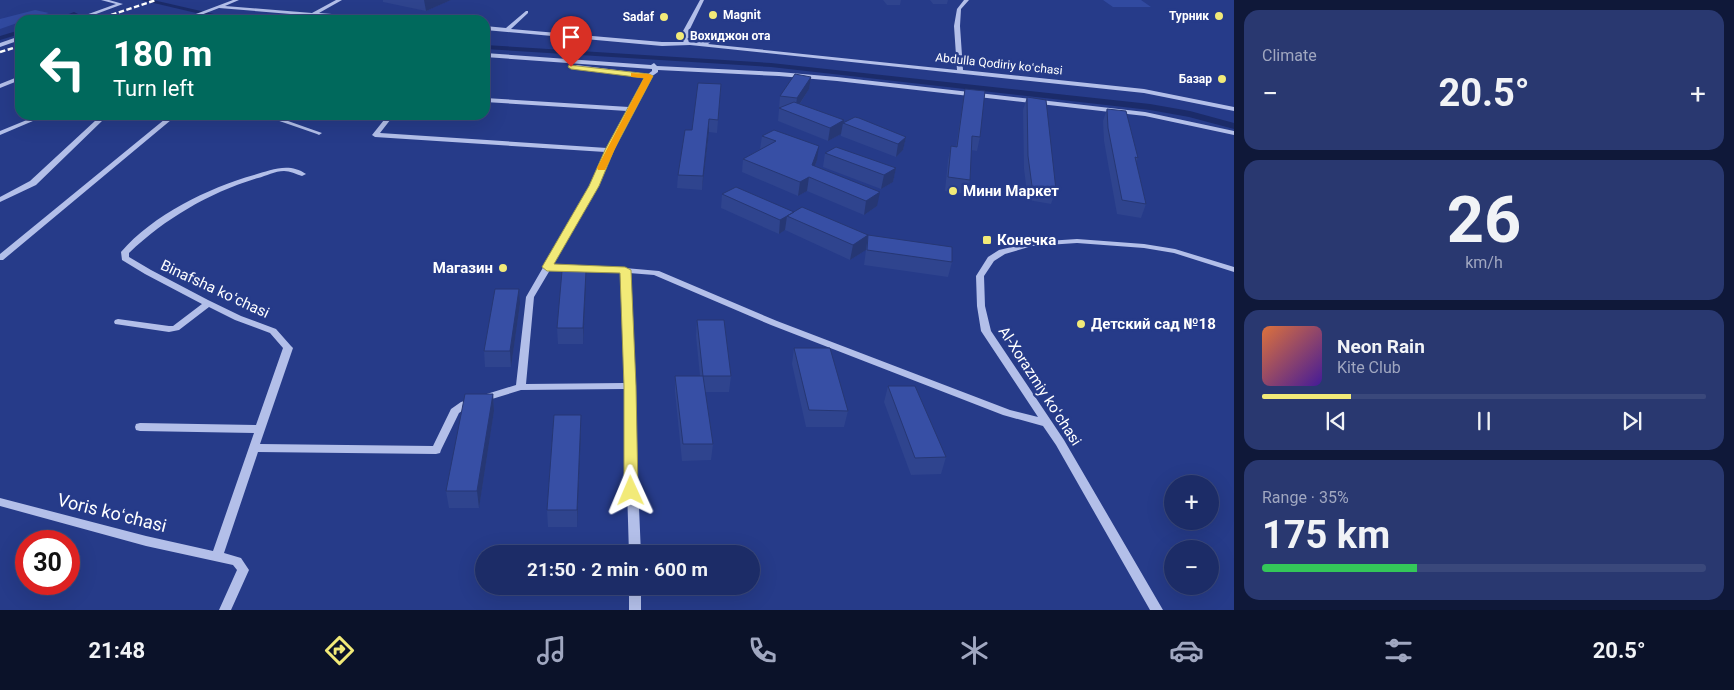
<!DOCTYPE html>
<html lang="en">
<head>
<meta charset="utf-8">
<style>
	body { margin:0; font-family:Roboto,sans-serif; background:#293870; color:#f1f3f6; height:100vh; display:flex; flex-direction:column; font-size:19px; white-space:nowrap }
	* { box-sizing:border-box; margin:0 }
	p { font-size:16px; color:#a0a7c0 }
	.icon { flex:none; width:28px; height:28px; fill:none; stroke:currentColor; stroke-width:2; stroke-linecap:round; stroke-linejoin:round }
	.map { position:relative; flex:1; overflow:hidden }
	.sheet { display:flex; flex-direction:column; gap:10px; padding:10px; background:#0f1839; width:500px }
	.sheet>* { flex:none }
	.banner { position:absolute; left:15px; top:15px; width:475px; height:105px; border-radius:15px; box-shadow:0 5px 20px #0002,0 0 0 1px #3a487b; background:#00695c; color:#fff; overflow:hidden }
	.tools { position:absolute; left:1164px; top:475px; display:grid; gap:10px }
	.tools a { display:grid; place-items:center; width:55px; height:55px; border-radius:50%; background:#1c2c67; box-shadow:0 5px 20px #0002,0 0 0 1px #3a487b; font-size:25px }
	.speed { position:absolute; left:15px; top:530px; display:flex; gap:10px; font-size:25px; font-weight:700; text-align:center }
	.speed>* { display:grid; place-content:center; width:65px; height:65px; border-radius:50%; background:#1c2c67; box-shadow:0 5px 20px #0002,0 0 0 1px #3a487b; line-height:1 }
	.speed .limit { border:8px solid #d22; background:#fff; color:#111 }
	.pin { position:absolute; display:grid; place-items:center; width:42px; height:42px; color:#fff; margin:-51px -21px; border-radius:50% 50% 50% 0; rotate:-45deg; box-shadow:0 0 5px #0007 }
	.pin .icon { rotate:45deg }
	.me { position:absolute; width:55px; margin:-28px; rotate:359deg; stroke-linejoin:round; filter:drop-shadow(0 0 4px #0008) }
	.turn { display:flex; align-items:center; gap:18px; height:105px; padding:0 15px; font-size:22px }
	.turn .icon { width:65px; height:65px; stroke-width:2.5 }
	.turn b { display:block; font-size:35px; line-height:42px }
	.big { font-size:38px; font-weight:700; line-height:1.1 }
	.sheet .tile { flex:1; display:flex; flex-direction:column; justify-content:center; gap:8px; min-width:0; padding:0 18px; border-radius:15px; background:#293870 }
	.sheet .dial { align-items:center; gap:0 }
	.dial b { font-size:65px; line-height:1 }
	.song { display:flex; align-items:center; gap:15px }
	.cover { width:60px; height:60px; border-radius:8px; background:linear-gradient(135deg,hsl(20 70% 55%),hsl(260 70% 35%)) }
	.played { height:5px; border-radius:2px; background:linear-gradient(90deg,#f2ea78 20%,#3a487b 20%) }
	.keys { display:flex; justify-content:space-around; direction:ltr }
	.heat { display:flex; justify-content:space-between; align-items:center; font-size:28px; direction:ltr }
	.charge { height:8px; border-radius:4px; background:linear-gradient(90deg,#34c759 35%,#3a487b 0) }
	.trip { position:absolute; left:475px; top:545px; width:285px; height:50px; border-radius:25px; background:#1c2c67; box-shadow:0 5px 20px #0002,0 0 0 1px #3a487b; font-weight:700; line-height:50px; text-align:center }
	.tab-bar { display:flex; height:80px; justify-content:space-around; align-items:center; background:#0b1229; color:#a0a7c0 }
	.tab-bar .icon { width:35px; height:35px }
	.tab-bar .active { color:#f2ea78 }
	.tab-bar b { font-size:22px; color:#f1f3f6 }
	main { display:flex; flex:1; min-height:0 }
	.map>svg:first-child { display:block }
</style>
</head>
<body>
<main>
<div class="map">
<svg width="1234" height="610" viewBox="0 0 1234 610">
	<rect width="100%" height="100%" fill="#263b89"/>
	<path fill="#314aa0" d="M1103 0H1141L1151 7H1113Z
		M35 10 49 13 27 20H20V22L0 29V19Z"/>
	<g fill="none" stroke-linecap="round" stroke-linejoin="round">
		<path fill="#1b2b69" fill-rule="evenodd" d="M141 0H153L240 20H226Z
			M74 12 78 14 77 16 64 20H53Z
			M20 30V34L0 40V36Z
			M485 45 771 63 1150 104 1190 111 1234 123V129L1189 117 1150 110 771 67 485 49Z"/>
		<path fill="#b3bfe9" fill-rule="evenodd" d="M101 0H109L123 4 80 20H72L116 4Z
			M233 0H239L225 6 312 13 336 0H342L319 13 383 18 386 20H364L219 8 188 20H180Z
			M700 0H704L689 31V35L701 33 709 36 712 41 708 44 957 70 954 26 957 9 964 0H969L961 9 960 26 963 70 1144 89 1234 107V111L1144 93 690 45 662 46 485 30V26L506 28 526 11H528V13L511 29 662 42H684L681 39 683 37V31ZM690 37H701L705 38 706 40 696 43 687 39Z
			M20 36V40L0 47V43Z
			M485 53 651 65 654 63 657 66 779 72 837 77 1145 112 1234 131V135L1145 116 837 81 779 76 658 70V72L651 77 644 90 612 150 598 186 553 265 625 268 659 271 777 321 1010 410 1038 417 981 331 977 306 976 276 988 257 999 250 1032 242 1077 239 1144 244 1175 249 1234 267V272L1174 253 1144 248 1077 243 1032 246 1005 254 994 261 984 276 985 306 991 331 1064 440 1163 610H1150L1056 445 1043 426 1003 415 771 325 654 275 629 273 641 554H629L624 389 521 390 469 406 459 413 441 450 440 453 436 454 258 452 224 553 241 558 249 570 231 610H219L237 570 233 565 146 546 0 506V498L146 536 213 551 254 433 140 431 136 430 135 427 136 424 140 423 256 425 283 348 270 333 235 320 209 307 179 330 169 332 115 324 114 322 115 320 118 319 169 326H173L202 304 145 274 122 260 121 252C153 215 208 188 254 175 271 170 289 162 306 174L302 176C296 174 290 171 284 171 275 171 266 176 258 178 209 193 166 218 129 253V257L151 270 208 300 241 316 276 329 291 346 293 348 260 444 433 446 451 409 461 402 516 385 526 297 590 186 605 152 375 137 372 135 388 115H394L380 133 607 148 627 111 485 102V98L629 107 645 77 577 69 574 67 577 65 648 74 652 71V69L485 57ZM550 270 621 272 624 383 526 384 534 297Z
			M20 76V80L0 88V84Z
			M39 115H47L0 135V131Z
			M83 115 99 116 100 115H107L103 120 36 185 0 202V197L30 181 96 120Z
			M170 115H177L3 260H0V254Z
			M262 115H271L322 133 319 135 317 134Z
			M629 586H641V610H629Z"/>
		<path stroke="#fff" stroke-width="2.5" stroke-dasharray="5.5 2.5" stroke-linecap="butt" d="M96 20 156 0
			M0 52 20 46"/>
	</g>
	<path fill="#2f448e" d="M383 0H451L426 11 383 2Z
		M883 0H901L900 5H887Z
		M930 0H948L947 4H933Z
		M811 77 809 89 800 104 844 120V123L906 137 903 150 896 157 841 136V134L828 141 778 121 780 96Z
		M721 84 717 133 709 132 702 190 677 188 678 175 692 130Z
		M965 89 980 137 977 151 971 150 970 180 967 194 945 191 948 160 951 146 956 147 963 101Z
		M1027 97 1056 190 1051 204 1028 200 1024 169 1023 110Z
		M1107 109 1138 158 1136 162 1146 204 1141 218 1117 214 1104 141 1103 121Z
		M774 130 817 160 815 166 877 206 864 215 807 191 798 196 742 172 743 159 760 149 762 136Z
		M825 153 896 168 893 182 881 189 823 167Z
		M722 194 794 212 952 262 948 277 864 265 866 250 850 260 785 230 779 234 721 208Z
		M586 271V286L583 344H558L557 328Z
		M520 304 511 367H485L484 351Z
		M697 320 731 376 729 392H705L713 444 711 460 682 461 675 392V376H700L696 336Z
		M794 348 848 411 844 427H806L792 364Z
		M888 386 946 457 941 474 911 475 884 402Z
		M493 394 494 411 479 508H449L446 491Z
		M581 432 577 527H548L547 510Z"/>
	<path fill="#263774" d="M424 0H451L426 11Z
		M811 77 809 89 795 111 797 98Z
		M709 119V132L702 190 703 176Z
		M844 120V124L843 123 841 134 828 141 830 128Z
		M906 137 903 150 896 157 898 144Z
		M819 146 817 160 810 179 812 165Z
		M896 168 893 182 881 189 884 175Z
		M809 177 807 191 798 196 800 182Z
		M880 192 877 206 864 215 866 201Z
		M787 216 785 230 779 234 780 220Z
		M868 235 866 250 850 260 853 245Z
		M586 271V286L583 344V328Z
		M519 289 520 304 511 367 510 351Z
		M493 394 494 411 479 508 477 491Z
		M581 415V432L577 527V510Z"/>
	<path fill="#374fa5" stroke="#263774" d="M795 74 811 77 797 98 780 96Z
		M698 83 721 84 718 120 709 119 703 176 678 175 685 130H692Z
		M965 89 985 91 980 137 972 136 970 180 948 177 951 146 957 147Z
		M1027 97 1046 100 1056 190 1032 186 1028 156Z
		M794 102 844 120 830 128 779 108Z
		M1107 109 1126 111 1138 158 1135 157 1146 204 1122 200 1108 128Z
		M855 117 859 118 906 137 898 144 843 123Z
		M774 130 819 146 812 165 880 192 866 201 809 177 800 182 743 159 776 141 762 136Z
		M836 147 896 168 884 175 825 153Z
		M736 187 794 212 780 220 722 194Z
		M802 207 868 235 853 245 787 216Z
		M868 235 952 247V262L867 250Z
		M562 271H586L583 328H557Z
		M495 289H519L510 351H484Z
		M697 320H724L731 376H703Z
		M794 348H830L848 411 809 410Z
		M675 376H703L713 444H683Z
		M888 386H915L946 457 915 458Z
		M465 394H493L477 491H446Z
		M554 415H581L577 510H547Z"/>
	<path fill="#f2ea78" stroke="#9d984e" d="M569 65 649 74 653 76 614 150 599 186 554 264 625 267 631 270 636 386 638 491 636 495 631 496 626 495 624 491V386L620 273 547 271 542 267 589 186 605 150 644 78 571 69 568 67Z"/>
	<path fill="#f59e0b" d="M631 73 649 74 653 76 621 136 606 168 605 170H598L597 168 644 78 631 77Z"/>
	<g fill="#f2ea78" stroke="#263b89" stroke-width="2">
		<circle cx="713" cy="15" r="5"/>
		<circle cx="1219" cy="16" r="5"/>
		<circle cx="664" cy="17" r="5"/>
		<circle cx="680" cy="36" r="5"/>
		<circle cx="1222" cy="79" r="5"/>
		<circle cx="953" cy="191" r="5"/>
		<rect x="982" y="235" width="10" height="10" rx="2.5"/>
		<circle cx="503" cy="268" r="5"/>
		<circle cx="1081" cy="324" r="5"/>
	</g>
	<g text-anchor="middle" stroke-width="5" stroke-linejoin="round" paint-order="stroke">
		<g font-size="12" font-weight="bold" fill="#fff" stroke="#263b89" text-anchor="end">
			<text x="723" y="19" text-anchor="start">Magnit</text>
			<text x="1209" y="20">Турник</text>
			<text x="654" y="21">Sadaf</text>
			<text x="690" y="40" text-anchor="start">Вохиджон ота</text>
			<text x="1212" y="83">Базар</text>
		</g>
		<g font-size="12" fill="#fff" stroke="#263b89">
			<text transform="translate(999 64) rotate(6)" y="4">Abdulla Qodiriy koʻchasi</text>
		</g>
		<g font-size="15" font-weight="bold" fill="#fff" stroke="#263b89" text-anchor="start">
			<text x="963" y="196">Мини Маркет</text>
			<text x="997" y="245">Конечка</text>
			<text x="493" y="273" text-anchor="end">Магазин</text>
			<text x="1091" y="329">Детский сад №18</text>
		</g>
		<g font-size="15" fill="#fff" stroke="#263b89">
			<text transform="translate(215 289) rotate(25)" y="5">Binafsha koʻchasi</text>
			<text transform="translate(1040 386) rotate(57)" y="5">Al-Xorazmiy koʻchasi</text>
		</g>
		<g font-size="18" fill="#fff" stroke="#263b89">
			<text transform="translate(112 513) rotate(14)" y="6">Voris koʻchasi</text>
		</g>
	</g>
</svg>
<div class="tools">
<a>+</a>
<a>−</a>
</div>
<div class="speed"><div class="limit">30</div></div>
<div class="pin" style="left:571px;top:67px;background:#d93025"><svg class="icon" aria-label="arrive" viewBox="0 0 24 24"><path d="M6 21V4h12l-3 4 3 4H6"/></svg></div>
<svg class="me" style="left:631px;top:491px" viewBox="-20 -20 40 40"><path d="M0-17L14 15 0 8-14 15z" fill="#f2ea78" stroke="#fff" stroke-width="4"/></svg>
<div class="trip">21:50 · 2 min · 600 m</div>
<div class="banner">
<div class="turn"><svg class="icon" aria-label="left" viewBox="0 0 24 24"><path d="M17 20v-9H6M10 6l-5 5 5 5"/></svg><div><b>180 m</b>Turn left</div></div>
</div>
</div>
<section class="sheet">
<div class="tile"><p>Climate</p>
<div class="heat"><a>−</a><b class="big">20.5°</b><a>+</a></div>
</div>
<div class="tile dial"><b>26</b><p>km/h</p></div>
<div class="tile">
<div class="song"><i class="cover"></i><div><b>Neon Rain</b><p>Kite Club</p></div></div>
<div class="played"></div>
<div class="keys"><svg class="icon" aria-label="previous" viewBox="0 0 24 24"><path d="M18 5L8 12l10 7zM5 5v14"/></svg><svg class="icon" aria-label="pause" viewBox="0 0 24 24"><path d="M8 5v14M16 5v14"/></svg><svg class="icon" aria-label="next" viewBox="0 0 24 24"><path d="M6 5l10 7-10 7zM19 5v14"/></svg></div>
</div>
<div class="tile"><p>Range · 35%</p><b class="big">175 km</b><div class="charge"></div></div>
</section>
</main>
<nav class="tab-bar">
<b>21:48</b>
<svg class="icon active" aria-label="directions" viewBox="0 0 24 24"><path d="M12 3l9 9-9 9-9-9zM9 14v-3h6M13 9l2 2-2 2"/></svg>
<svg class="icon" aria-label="music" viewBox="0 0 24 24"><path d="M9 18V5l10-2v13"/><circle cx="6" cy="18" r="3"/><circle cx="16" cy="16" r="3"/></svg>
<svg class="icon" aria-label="phone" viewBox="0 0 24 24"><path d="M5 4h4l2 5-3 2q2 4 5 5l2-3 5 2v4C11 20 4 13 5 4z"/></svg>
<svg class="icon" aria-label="climate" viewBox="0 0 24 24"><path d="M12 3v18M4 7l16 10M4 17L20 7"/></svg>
<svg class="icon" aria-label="car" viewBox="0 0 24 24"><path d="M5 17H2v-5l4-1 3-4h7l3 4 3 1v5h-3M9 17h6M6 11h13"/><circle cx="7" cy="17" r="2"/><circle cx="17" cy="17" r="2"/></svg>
<svg class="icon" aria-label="filters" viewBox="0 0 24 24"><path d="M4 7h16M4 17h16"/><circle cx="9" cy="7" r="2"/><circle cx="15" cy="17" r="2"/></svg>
<b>20.5°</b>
</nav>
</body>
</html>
